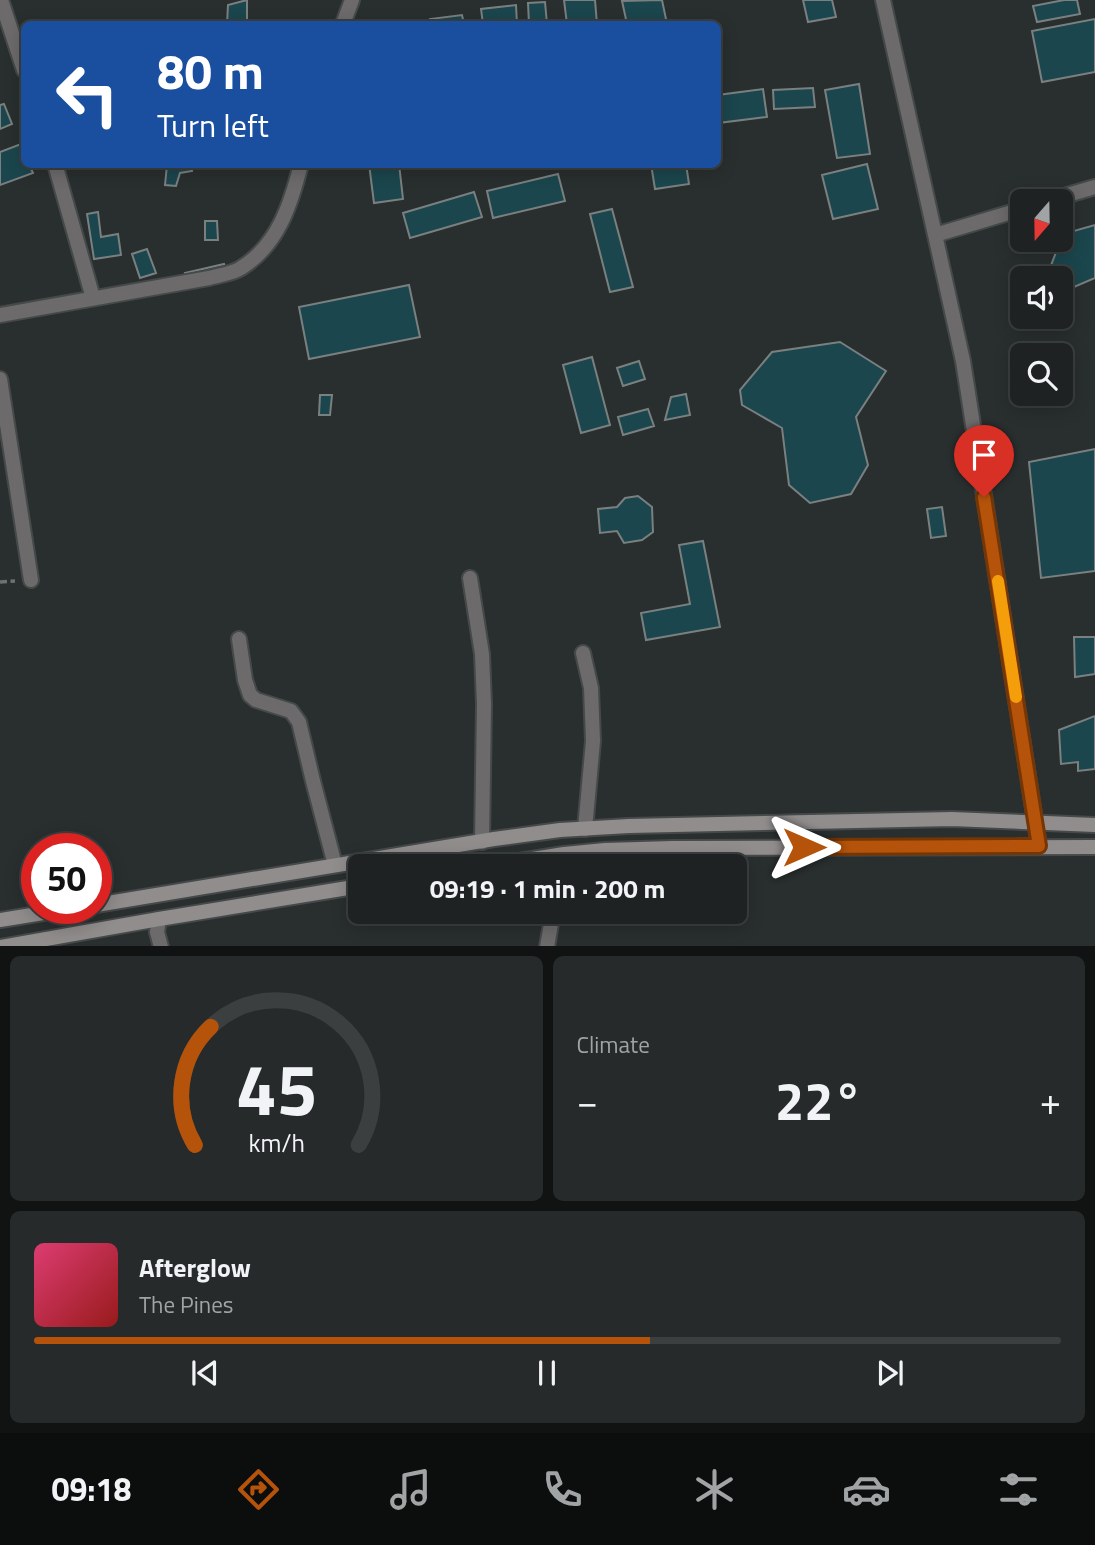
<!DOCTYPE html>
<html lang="en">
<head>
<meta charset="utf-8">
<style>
	body { margin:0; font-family:"Titillium Web",sans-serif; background:#272a2a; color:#f1f3f6; height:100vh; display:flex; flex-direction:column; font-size:26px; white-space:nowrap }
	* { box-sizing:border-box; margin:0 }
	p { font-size:23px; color:#a1a4a5 }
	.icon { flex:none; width:38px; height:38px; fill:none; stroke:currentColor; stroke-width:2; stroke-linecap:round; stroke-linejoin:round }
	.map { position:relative; height:946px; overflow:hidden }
	.side { display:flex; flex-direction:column; gap:10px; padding:10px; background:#111313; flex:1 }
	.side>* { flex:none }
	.hud { position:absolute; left:21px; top:21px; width:700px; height:147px; border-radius:10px; box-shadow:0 4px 18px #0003,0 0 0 2px #3c3f40; background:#1a4fa0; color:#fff; overflow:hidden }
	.needle { width:46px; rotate:200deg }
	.buttons { position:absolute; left:1010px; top:189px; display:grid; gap:14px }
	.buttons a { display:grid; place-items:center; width:63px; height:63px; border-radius:10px; background:#1f2222; box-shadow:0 4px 18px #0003,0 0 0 2px #3c3f40; font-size:35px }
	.speed { position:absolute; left:21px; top:833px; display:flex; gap:14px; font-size:35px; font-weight:700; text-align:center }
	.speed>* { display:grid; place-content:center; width:91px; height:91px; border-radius:50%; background:#1f2222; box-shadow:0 4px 18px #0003,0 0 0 2px #3c3f40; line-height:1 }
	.speed .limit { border:10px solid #d22; background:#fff; color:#111 }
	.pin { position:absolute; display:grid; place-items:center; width:60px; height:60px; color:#fff; margin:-72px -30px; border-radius:50% 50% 50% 0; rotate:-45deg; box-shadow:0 0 7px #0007 }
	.pin .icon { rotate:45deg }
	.me { position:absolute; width:77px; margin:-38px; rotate:90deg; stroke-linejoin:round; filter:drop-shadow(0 0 5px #0008) }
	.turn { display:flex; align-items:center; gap:24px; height:147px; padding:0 21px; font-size:32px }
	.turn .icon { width:91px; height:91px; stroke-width:2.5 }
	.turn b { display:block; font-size:49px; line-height:60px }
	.big { font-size:52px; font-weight:700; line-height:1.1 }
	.side .widget { flex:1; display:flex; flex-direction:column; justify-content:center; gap:10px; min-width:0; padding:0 24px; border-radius:10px; background:#272a2a }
	.side .dial { align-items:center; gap:0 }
	.dial svg { height:182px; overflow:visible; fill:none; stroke:#3c3f40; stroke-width:7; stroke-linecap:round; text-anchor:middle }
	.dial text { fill:#f1f3f6; stroke:none }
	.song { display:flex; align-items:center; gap:21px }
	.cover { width:84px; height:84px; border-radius:10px; background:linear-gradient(135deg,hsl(340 70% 55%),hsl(0 70% 35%)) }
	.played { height:7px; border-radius:4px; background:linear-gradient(90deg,#b45309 60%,#3c3f40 60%) }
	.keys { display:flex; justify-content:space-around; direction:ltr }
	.heat { display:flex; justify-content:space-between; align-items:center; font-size:38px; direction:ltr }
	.side .tiles { flex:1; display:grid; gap:10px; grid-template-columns:1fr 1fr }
	.widget:last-child { grid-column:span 2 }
	.trip { position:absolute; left:348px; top:854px; width:399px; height:70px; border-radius:10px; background:#1f2222; box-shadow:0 4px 18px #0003,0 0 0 2px #3c3f40; font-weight:700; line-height:70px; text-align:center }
	.tabs { display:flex; height:112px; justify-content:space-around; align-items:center; background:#0c0e0e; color:#a1a4a5 }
	.tabs .icon { width:49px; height:49px }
	.tabs .current { color:#b45309 }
	.tabs b { font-size:32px; color:#f1f3f6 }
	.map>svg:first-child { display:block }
</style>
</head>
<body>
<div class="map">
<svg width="1095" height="947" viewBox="0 0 1095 947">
	<rect width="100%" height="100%" fill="#292e2e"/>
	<path fill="#1b464d" stroke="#7a7f7f" stroke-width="2" d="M247 0V24H227L228 5Z
		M564 0H595L597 24H567Z
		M662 0 667 24H627L622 1Z
		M803 0H832L836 17 808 22Z
		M1064 0H1077L1080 14 1037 22 1033 6Z
		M545 2 547 24H529L528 3Z
		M516 5 517 24H483L481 9Z
		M462 15 464 24H431L430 19Z
		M1095 19V72L1042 82 1032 31Z
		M859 84 870 154 837 158 825 90Z
		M813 88 815 107 774 109 773 90Z
		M763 89 767 117 718 123V95Z
		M4 104 12 124 0 129V105Z
		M21 144 24 152V164H29L33 173 0 185V152Z
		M191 164 192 171 180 173 176 186 165 185 167 165Z
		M369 164H399L403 199 374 203Z
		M651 164H686L689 184 655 189Z
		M867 164 878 209 833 219 822 175Z
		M558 174 565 201 493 218 487 191Z
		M474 192 482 217 410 238 403 213Z
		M612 209 633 287 610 292 590 214Z
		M98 212 101 237 118 234 121 255 94 259 87 214Z
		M205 221H217L218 240H205Z
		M1095 225V278L1060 293V278H1054L1050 268 1063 234Z
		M147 249 156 273 140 278 132 254Z
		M224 264 228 279 188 287 185 273Z
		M409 285 420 337 309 359 299 307Z
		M840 342 886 371 856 417 868 465 851 494 810 503 789 485 782 428 742 405 740 390 772 352Z
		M592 357 610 425 581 433 563 365Z
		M639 361 645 379 623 386 617 368Z
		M686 394 690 415 665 420 671 397Z
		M320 395H332L330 415H319Z
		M648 409 654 426 623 435 618 417Z
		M1095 449V571L1041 578 1029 462Z
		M638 496 652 507 653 532 642 540 624 543 617 531 600 533 598 509 617 507 625 498Z
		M942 507 946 536 931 538 927 509Z
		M703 541 720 627 646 640 641 613 690 604 679 545Z
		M1074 637H1095V674L1075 677Z
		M1095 716V769L1078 771V762L1061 764 1059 730Z"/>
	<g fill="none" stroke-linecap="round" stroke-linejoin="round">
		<defs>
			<path id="street" d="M1 0 24 70
				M883 0 963 361 1039 846
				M343 24 352 0
				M55 164 93 298
				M1047 201 1095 187
				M935 235 1022 209
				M0 315 209 278C219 275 232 274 241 268 278 245 291 204 301 164
				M0 379 31 580
				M470 578 482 654 484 704 482 842
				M239 639 245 680 250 695 256 700 291 711 299 722 313 781 335 865
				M583 653 591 688 593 741 585 829
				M159 919 157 932 161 947
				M547 947 553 912"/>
			<path id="secondary" d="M487 866 564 854 605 850 673 848 1095 847
				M96 905 494 839 560 830 629 826 952 819 1095 825
				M0 920 74 908
				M1 947 159 919 360 886"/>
		</defs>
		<use href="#street" stroke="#454949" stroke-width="18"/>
		<use href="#secondary" stroke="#454949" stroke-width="18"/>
		<path stroke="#6d7171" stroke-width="3.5" stroke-dasharray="7 3.5" stroke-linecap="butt" d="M0 582 15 581"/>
		<use href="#street" stroke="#6c6a6a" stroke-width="14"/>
		<use href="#secondary" stroke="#908d8c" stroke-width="14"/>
	</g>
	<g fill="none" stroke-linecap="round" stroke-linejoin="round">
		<defs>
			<path id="route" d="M804 847 1039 846 984 497"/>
		</defs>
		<use href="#route" stroke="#753606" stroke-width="18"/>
		<use href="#route" stroke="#b45309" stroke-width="12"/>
		<path stroke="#f59e0b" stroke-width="12" d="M998 581 1016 697"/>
	</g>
</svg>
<div class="buttons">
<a><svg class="needle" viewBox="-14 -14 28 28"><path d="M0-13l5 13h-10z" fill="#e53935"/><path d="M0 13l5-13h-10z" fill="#a1a4a5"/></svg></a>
<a><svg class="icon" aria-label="sound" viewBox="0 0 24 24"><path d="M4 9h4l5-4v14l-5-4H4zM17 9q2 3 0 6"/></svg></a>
<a><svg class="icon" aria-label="search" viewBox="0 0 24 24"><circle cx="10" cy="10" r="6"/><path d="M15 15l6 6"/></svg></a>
</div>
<div class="speed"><div class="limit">50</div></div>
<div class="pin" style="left:984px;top:497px;background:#d93025"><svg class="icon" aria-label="arrive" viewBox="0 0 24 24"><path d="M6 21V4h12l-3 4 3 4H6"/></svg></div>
<svg class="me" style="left:804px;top:847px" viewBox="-20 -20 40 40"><path d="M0-17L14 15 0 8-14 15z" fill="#b45309" stroke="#fff" stroke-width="4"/></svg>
<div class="trip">09:19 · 1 min · 200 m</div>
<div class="hud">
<div class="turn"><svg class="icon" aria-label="left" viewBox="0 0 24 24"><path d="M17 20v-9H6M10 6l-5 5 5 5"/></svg><div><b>80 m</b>Turn left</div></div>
</div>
</div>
<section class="side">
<div class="tiles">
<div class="widget dial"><svg viewBox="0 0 100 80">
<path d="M14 69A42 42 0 1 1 86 69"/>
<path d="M14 69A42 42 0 0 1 21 17" stroke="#b45309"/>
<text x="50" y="56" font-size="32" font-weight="700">45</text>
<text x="50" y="72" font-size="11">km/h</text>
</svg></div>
<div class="widget"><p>Climate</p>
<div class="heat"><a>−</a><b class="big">22°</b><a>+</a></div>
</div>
<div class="widget">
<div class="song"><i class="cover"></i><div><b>Afterglow</b><p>The Pines</p></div></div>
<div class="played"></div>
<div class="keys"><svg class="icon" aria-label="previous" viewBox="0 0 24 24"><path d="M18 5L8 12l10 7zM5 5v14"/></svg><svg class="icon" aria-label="pause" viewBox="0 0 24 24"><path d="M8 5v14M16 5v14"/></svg><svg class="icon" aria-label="next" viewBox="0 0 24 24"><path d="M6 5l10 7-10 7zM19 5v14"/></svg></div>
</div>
</div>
</section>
<nav class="tabs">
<b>09:18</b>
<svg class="icon current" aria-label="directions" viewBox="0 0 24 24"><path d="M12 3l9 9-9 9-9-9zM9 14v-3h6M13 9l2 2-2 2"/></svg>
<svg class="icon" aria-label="music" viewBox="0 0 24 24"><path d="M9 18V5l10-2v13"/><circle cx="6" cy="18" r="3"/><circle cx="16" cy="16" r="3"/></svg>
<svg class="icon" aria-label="phone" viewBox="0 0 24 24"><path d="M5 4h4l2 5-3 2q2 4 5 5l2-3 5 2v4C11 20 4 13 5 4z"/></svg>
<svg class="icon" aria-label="climate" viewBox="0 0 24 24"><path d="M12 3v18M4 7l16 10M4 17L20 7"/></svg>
<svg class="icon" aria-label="car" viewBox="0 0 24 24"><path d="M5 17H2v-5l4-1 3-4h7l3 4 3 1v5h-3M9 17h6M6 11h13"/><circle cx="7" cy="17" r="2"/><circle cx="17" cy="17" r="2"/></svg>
<svg class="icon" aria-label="filters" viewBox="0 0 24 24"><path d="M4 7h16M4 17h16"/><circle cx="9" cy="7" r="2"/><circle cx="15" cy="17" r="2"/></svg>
</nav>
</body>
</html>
